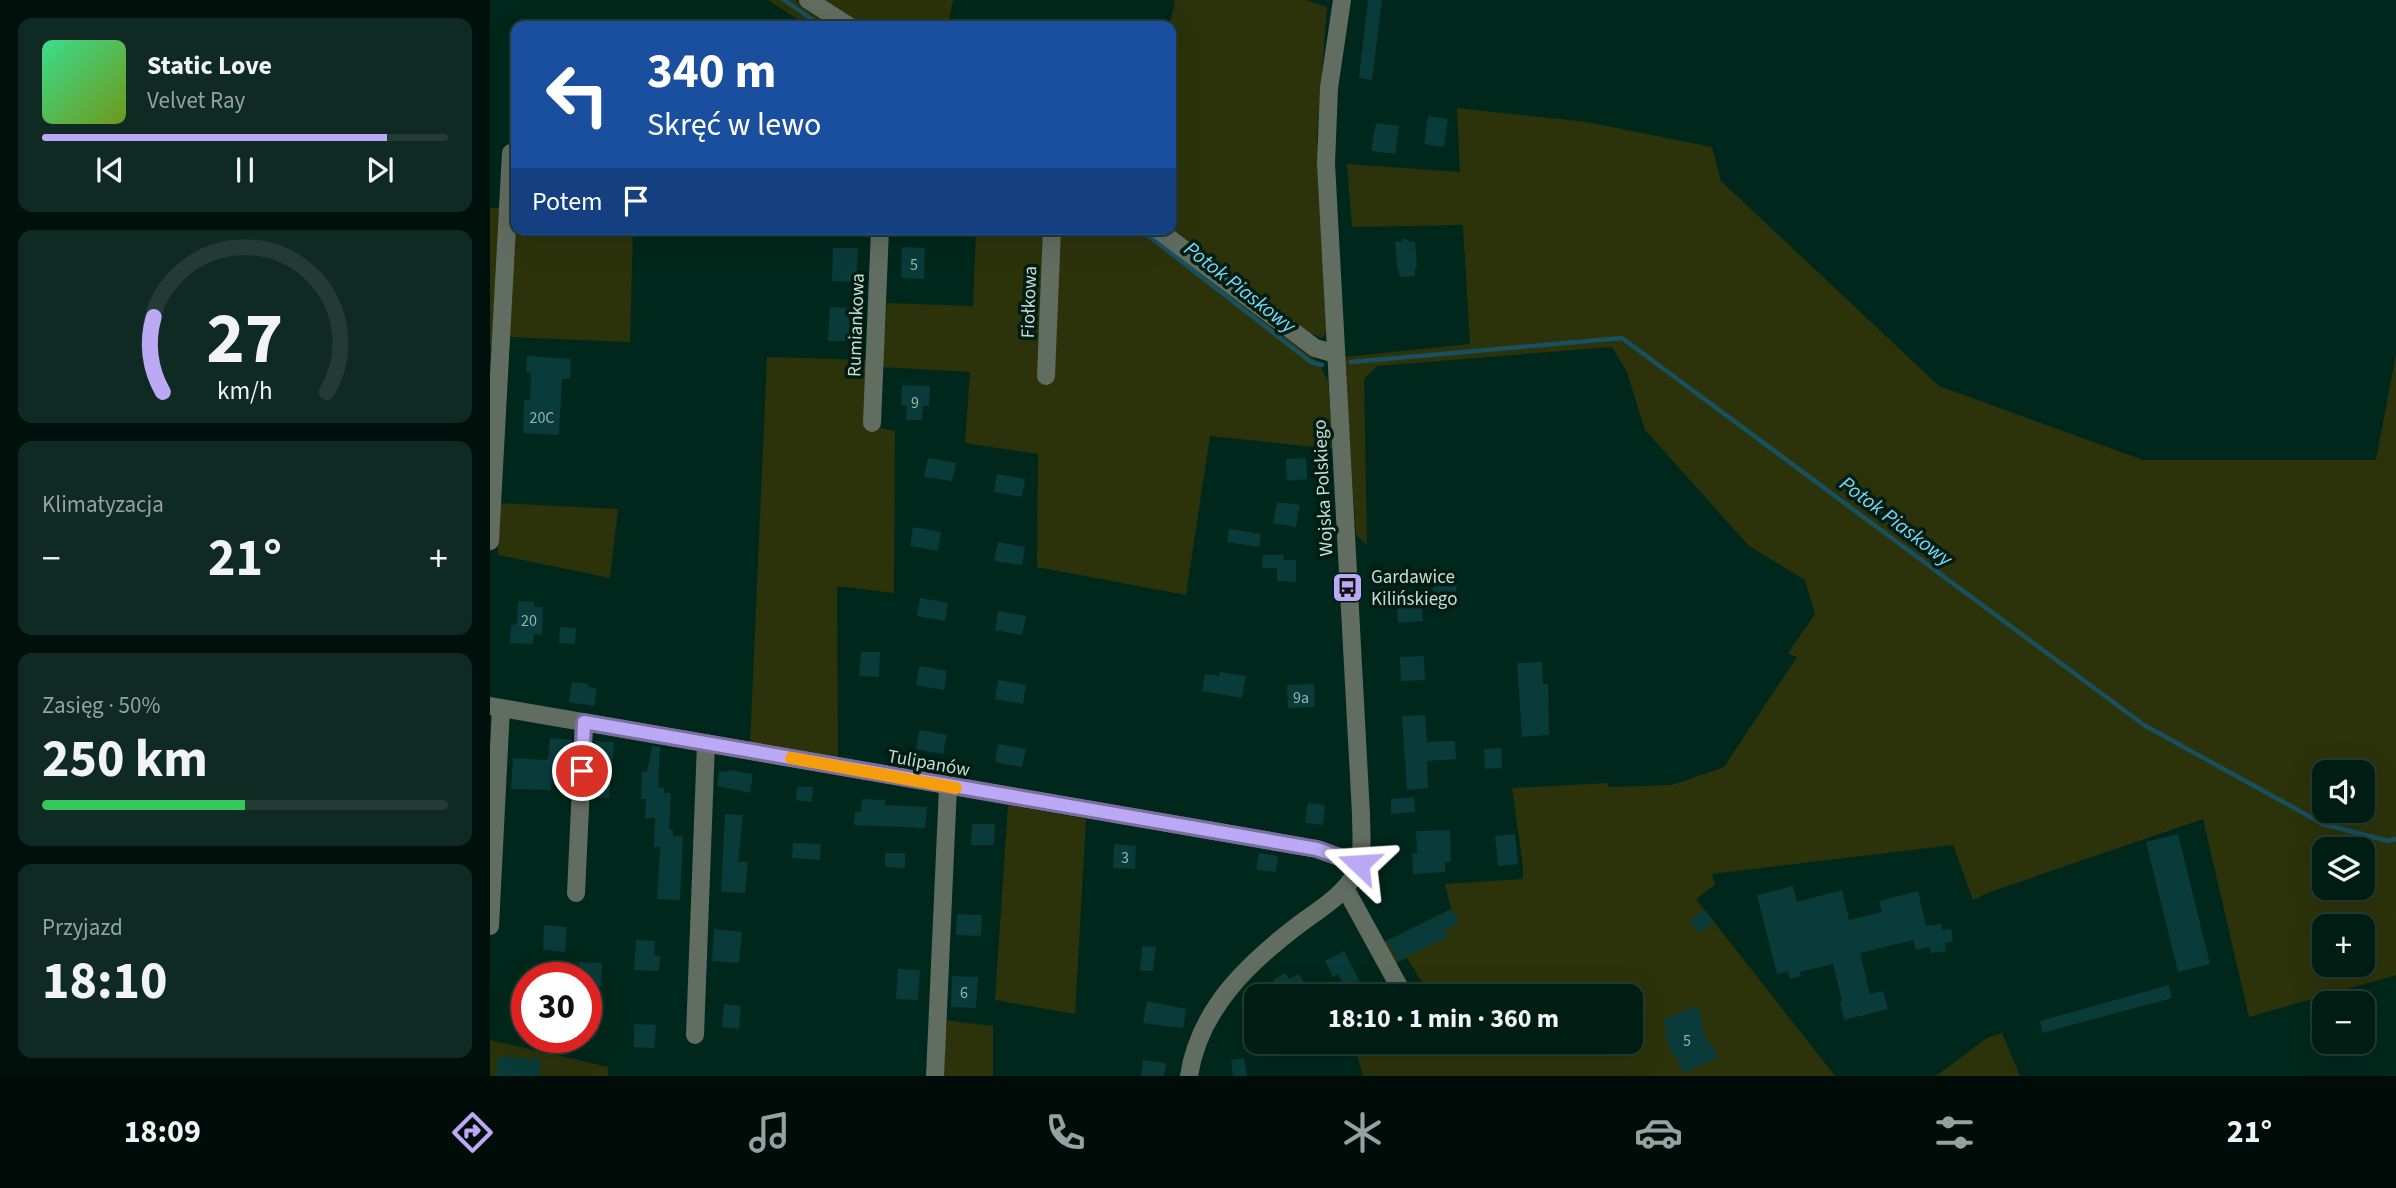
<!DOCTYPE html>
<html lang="pl">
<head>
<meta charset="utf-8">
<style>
	body { margin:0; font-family:"Source Sans 3",sans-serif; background:#0e2a22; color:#f1f3f6; height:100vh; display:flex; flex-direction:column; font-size:26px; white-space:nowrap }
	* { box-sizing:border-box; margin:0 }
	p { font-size:23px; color:#95a2a0 }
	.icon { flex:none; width:38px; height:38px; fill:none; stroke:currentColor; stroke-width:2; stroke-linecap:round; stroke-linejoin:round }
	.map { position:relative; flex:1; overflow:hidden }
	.drawer { display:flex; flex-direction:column; gap:18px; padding:18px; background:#00100b; width:490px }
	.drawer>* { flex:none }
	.guide { position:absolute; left:21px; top:21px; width:665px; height:214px; border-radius:14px; box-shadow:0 7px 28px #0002,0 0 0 2px #223b34; background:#1a4fa0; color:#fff; overflow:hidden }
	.buttons { position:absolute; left:1822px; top:760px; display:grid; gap:14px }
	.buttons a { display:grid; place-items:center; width:63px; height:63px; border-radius:14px; background:#001d14; box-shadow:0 7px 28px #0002,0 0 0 2px #223b34; font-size:35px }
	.speed { position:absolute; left:21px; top:962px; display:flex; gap:14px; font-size:35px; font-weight:700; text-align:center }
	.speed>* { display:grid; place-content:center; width:91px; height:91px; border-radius:50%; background:#001d14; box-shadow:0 7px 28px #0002,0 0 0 2px #223b34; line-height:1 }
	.speed .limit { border:10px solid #d22; background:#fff; color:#111 }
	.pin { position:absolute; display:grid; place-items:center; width:60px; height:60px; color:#fff; margin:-30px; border:4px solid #fff; border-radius:50%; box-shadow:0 2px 7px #0007 }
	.me { position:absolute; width:77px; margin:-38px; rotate:290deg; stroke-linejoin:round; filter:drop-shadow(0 0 5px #0008) }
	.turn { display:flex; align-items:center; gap:24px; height:147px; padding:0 21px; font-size:32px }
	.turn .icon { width:91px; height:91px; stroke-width:2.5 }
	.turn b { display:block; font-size:49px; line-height:60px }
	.then { display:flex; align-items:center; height:66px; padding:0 21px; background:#0003; gap:14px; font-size:26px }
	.big { font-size:52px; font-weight:700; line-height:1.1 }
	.drawer .card { flex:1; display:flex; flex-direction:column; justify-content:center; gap:10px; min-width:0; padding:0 24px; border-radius:14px; background:#0e2a22 }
	.drawer .dial { align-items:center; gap:0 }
	.dial svg { height:182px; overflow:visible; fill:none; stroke:#223b34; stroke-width:7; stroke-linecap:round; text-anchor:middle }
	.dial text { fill:#f1f3f6; stroke:none }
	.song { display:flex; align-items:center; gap:21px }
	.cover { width:84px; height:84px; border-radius:10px; background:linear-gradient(135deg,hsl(150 70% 55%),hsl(80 70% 35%)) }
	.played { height:7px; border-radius:4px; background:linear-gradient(90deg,#bca9f5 85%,#223b34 85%) }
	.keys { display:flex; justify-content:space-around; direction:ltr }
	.heat { display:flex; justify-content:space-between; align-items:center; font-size:38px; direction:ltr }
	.charge { height:10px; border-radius:5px; background:linear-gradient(90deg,#34c759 50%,#223b34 0) }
	.trip { position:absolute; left:754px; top:984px; width:399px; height:70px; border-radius:14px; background:#001d14; box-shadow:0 7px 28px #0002,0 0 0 2px #223b34; font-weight:700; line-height:70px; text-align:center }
	.tabs { display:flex; height:112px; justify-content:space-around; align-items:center; background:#000c08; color:#95a2a0 }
	.tabs .icon { width:49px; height:49px }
	.tabs .current { color:#bca9f5 }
	.tabs b { font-size:32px; color:#f1f3f6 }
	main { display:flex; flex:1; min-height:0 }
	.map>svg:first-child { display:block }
</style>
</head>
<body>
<main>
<section class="drawer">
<div class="card">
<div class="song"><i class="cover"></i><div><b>Static Love</b><p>Velvet Ray</p></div></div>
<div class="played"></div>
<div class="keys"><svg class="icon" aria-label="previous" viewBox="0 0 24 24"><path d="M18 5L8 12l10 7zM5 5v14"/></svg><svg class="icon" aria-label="pause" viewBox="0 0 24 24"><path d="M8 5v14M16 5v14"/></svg><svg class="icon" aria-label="next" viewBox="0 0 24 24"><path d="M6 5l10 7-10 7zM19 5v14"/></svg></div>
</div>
<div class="card dial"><svg viewBox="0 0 100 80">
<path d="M14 69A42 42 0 1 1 86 69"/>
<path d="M14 69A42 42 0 0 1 10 36" stroke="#bca9f5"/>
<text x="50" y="56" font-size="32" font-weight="700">27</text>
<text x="50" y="72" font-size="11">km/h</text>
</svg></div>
<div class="card"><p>Klimatyzacja</p>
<div class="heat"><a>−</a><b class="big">21°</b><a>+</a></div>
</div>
<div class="card"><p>Zasięg · 50%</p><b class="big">250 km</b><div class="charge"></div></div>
<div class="card"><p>Przyjazd</p><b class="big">18:10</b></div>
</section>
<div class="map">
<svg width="1906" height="1076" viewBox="0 0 1906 1076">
	<rect width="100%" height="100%" fill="#00271b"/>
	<path fill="#2c330b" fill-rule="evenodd" d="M278 0H306L345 26H318Z
		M331 0H463L458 26H375Z
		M683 0H816L837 7 827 138 836 333 832 338 817 332 681 228V26H679L685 2Z
		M967 108 1097 122 1222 147 1231 181 1449 386 1653 460H1886L1906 354V975L1759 1017 1713 819 1497 893 1483 900 1463 845 1222 874 1225 885 1206 899 1345 1076H873L863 1041H891L929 1046 928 1041H1141V996H931L937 991 917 958 904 964 894 942 961 909 955 884 1033 879V866L1022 788 1118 783 1119 787 1182 785 1234 767 1307 657 1298 653 1325 614 1315 580 1259 546 1155 430 1137 372 1122 347 887 366 874 379 877 545 866 535 854 357 980 344 973 225 862 227 857 164 970 172ZM1834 772H1872V810H1834ZM1834 849H1872V887H1834ZM1834 926H1872V964H1834Z
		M23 113H26V229H143L140 342 20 337Z
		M0 208H9L2 345H0Z
		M486 229H658L827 361 838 380 843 449 720 436 696 595 547 567 548 454 475 443 480 372 391 367 389 428 405 431 404 593 347 586 348 760 260 746 277 357 378 360 391 366 397 303 483 306Z
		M7 503 128 509 120 578 8 555Z
		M518 805 596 819 585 1014 505 1000Z
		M454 1020 503 1026V1076H450Z
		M1512 1033 1530 1076H1446L1497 1038Z
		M0 1040 118 1067V1076H0Z"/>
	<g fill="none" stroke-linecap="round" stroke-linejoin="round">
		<path stroke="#195060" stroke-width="4.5" d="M294 0 332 26
			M650 229 821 362 832 365
			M861 362 1132 338 1654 725 1833 824 1898 841 1906 839"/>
	</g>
	<path fill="#0a3b3b" d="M878 0H892L882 80 869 78Z
		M938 116 958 119 954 147 934 144Z
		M886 123 909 126 905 154 881 151Z
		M915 238 920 242 925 241 927 267 925 268V276L910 277 907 267 905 242H910Z
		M412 247 435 248 434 279 411 278Z
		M343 248H368L366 282 342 281Z
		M340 307 362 308 359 341H338Z
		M37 356 81 359 80 379H72L69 435 33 433 34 400H40L41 373 36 372Z
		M412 385 440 386 439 406H433L432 420H416L417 405H411Z
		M438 458 466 463 462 481 434 477Z
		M816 458 817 479 797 481 796 459Z
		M507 474 535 479 532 497 504 492Z
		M787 502 810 505 806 527 783 523Z
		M423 527 451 532 448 551 420 546Z
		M739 529 771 534 769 547 737 542Z
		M508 542 535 547 532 565 504 561Z
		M773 555H794L793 560H806V582L787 581V568H772Z
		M945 579 967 584 965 598 942 594Z
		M931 597 933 621 908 623 906 599Z
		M430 598 458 603 455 621 427 616Z
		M28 601 44 602V607H53L52 635 44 634 43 644 20 643 21 626 27 623Z
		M508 611 536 616 532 635 505 630Z
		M70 627 86 628 85 644 69 643Z
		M371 652H390L389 677 369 676Z
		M934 656 935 680 911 681 910 657Z
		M1052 662 1053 684H1058L1059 735 1032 737 1027 663Z
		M429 666 457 671 454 690 426 685Z
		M730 672 756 676 752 698 712 691 715 674 729 676Z
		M508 680 536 685 533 704 505 699Z
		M82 682 98 684V687L107 689 104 706 79 702Z
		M824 684 825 707 798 708 797 685Z
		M935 715 937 742 965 741 966 759 937 761 938 788 917 790 912 716Z
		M429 730 457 735 453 754 426 749Z
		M60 738 82 740 81 762 65 761V778H62L61 790 21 789 23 758 58 760Z
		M105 741 124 742 119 798 102 797Z
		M508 744 536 749 532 767 505 762Z
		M162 746 170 747 168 787 174 788V793H181L179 829 183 830V836H193L190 900 167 899 170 847H164L165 818H155L156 799H151L152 771 157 772Z
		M1011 748 1012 768 995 769 994 749Z
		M239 770 263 774 260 793 227 786 229 771 238 772Z
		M307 787H323L322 802 306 800Z
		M924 797 925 812 901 814V799Z
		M372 799 395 800V805L437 807 435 828 364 825 365 812H371Z
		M818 803 835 805 833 825 815 823Z
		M235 814 253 815 248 862H258L255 893 231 892Z
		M482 824H505L504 845H481Z
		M960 830 961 862H955V872L923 874 922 853H927L926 831Z
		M1025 834 1028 864 1008 866 1005 836Z
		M1688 834 1720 964 1688 972 1656 842Z
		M303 843 331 844 330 860 302 858Z
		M624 844 646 846 645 869 623 868Z
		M395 853H415V868L395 867Z
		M769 853 788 856 786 872 766 870Z
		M1303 886 1307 902 1352 890 1359 920 1392 912 1389 901 1428 891 1436 926 1451 924 1453 930 1461 929 1463 941 1455 943 1456 951 1441 953 1440 947 1426 950 1423 940 1370 953 1380 994 1393 991 1398 1009 1354 1020 1350 1002 1352 1001 1343 964 1310 972 1311 976 1300 979 1298 971 1287 974 1267 895Z
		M962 909 969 923 954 930 958 937 908 961 897 941Z
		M1214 910 1223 922 1209 933 1200 921Z
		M467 914 492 915 491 936 466 935Z
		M54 925 77 927 75 952 53 950Z
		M224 929 252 932 249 963 222 961Z
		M146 940 165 941 164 955 170 956 169 971 144 970Z
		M652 946 666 947 663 971H650Z
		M854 951 877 996H858L848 974 843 977 835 961Z
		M89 962 112 963 111 987 96 986V978H88Z
		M408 969 430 970 428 1000 406 999Z
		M795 973 799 979 809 974 822 996H793L783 980Z
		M462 976 488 977 486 1008 461 1007Z
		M1679 985 1682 998 1552 1033 1550 1021Z
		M657 1001 696 1009 693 1028 653 1023Z
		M234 1004 251 1006 249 1029 232 1027Z
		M1207 1006 1213 1020 1210 1022 1219 1045 1222 1044 1228 1058 1193 1073 1187 1058 1185 1059 1175 1035 1178 1034 1172 1020Z
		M144 1024 166 1025 164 1048 144 1047Z
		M8 1057 50 1059V1076H7Z
		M754 1058 757 1076H743L741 1060Z
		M653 1060 676 1063 674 1076H651Z"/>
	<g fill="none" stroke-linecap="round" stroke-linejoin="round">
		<path stroke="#626d61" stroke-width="18" d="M318 0 359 26
			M667 229 825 348 846 354
			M556 376 562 229
			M382 423 390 229
			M0 541 21 153
			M0 706 827 849 869 864
			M855 888 911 990
			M86 893 94 722
			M0 926 11 708
			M205 1035 216 743
			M445 1076 458 787
			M699 1076C709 1009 759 962 811 923 830 909 855 894 866 872 874 855 871 833 871 814L836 163 839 88 852 0"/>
	</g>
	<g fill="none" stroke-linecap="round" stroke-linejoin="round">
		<defs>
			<path id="route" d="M92 771 94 722 827 849 869 864"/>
		</defs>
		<use href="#route" stroke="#7a6e9f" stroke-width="18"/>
		<use href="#route" stroke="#bca9f5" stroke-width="12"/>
		<path stroke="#f59e0b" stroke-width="12" d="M301 758 466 788"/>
	</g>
	<defs>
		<symbol id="bus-square" viewBox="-11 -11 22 22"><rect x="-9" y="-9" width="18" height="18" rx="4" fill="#bca9f5" stroke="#001c13"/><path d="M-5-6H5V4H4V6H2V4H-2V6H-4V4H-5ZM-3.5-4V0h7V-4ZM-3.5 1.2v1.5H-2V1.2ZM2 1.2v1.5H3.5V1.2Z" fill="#111"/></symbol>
	</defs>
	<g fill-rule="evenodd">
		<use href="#bus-square" x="840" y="570" width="35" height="35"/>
	</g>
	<g text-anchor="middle" stroke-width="7" stroke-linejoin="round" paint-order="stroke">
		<g font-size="16" fill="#98b4ae">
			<text x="424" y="270">5</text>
			<text x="425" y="408">9</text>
			<text x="52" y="423">20C</text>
			<text x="39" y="626">20</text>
			<text x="811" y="703">9a</text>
			<text x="635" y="863">3</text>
			<text x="474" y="998">6</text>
			<text x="1197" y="1046">5</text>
		</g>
		<g font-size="19" fill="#c7dcd4" stroke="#001c13">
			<text transform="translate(538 302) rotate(-88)" y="7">Fiołkowa</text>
			<text transform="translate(365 325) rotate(-88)" y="7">Rumiankowa</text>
			<text transform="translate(832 488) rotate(-93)" y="7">Wojska Polskiego</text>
			<text transform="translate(439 762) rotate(10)" y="7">Tulipanów</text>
		</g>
		<g font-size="19" fill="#c7dcd4" stroke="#001c13" text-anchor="start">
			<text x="881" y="583">Gardawice<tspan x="881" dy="22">Kilińskiego</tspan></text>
		</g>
		<g font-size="21" font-style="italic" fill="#70dbfa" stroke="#001c13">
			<text transform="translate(750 287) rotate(38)" y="7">Potok Piaskowy</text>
			<text transform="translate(1406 521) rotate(37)" y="7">Potok Piaskowy</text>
		</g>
	</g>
</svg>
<div class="buttons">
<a><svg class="icon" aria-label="sound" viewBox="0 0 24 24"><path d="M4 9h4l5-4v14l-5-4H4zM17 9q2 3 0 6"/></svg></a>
<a><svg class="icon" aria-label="layers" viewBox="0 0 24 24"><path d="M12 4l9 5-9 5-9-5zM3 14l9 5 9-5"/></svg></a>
<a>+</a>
<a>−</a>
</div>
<div class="speed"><div class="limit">30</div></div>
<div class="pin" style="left:92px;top:771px;background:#d93025"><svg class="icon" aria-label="arrive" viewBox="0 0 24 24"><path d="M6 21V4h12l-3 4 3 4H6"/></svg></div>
<svg class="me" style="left:869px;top:864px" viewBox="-20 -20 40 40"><path d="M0-17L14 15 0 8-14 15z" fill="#bca9f5" stroke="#fff" stroke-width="4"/></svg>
<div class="trip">18:10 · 1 min · 360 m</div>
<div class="guide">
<div class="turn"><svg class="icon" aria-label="left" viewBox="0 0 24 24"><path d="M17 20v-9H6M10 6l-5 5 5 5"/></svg><div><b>340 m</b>Skręć w lewo</div></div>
<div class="then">Potem<svg class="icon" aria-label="arrive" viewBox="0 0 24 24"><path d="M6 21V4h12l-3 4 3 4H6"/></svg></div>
</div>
</div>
</main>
<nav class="tabs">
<b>18:09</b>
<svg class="icon current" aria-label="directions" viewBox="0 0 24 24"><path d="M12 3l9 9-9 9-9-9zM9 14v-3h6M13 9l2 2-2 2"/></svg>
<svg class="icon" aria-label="music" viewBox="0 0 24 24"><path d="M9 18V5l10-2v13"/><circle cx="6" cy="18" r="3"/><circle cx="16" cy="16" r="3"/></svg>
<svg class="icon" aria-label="phone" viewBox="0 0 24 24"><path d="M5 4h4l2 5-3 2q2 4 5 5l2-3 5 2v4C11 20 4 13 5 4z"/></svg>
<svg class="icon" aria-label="climate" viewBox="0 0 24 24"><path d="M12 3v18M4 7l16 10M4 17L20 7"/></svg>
<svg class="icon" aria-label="car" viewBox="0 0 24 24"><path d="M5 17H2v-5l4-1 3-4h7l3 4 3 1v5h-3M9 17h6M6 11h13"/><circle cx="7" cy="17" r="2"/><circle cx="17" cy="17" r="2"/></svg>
<svg class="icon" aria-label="filters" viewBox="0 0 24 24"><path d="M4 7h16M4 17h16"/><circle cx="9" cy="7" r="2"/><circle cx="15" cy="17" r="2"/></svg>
<b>21°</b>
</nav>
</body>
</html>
